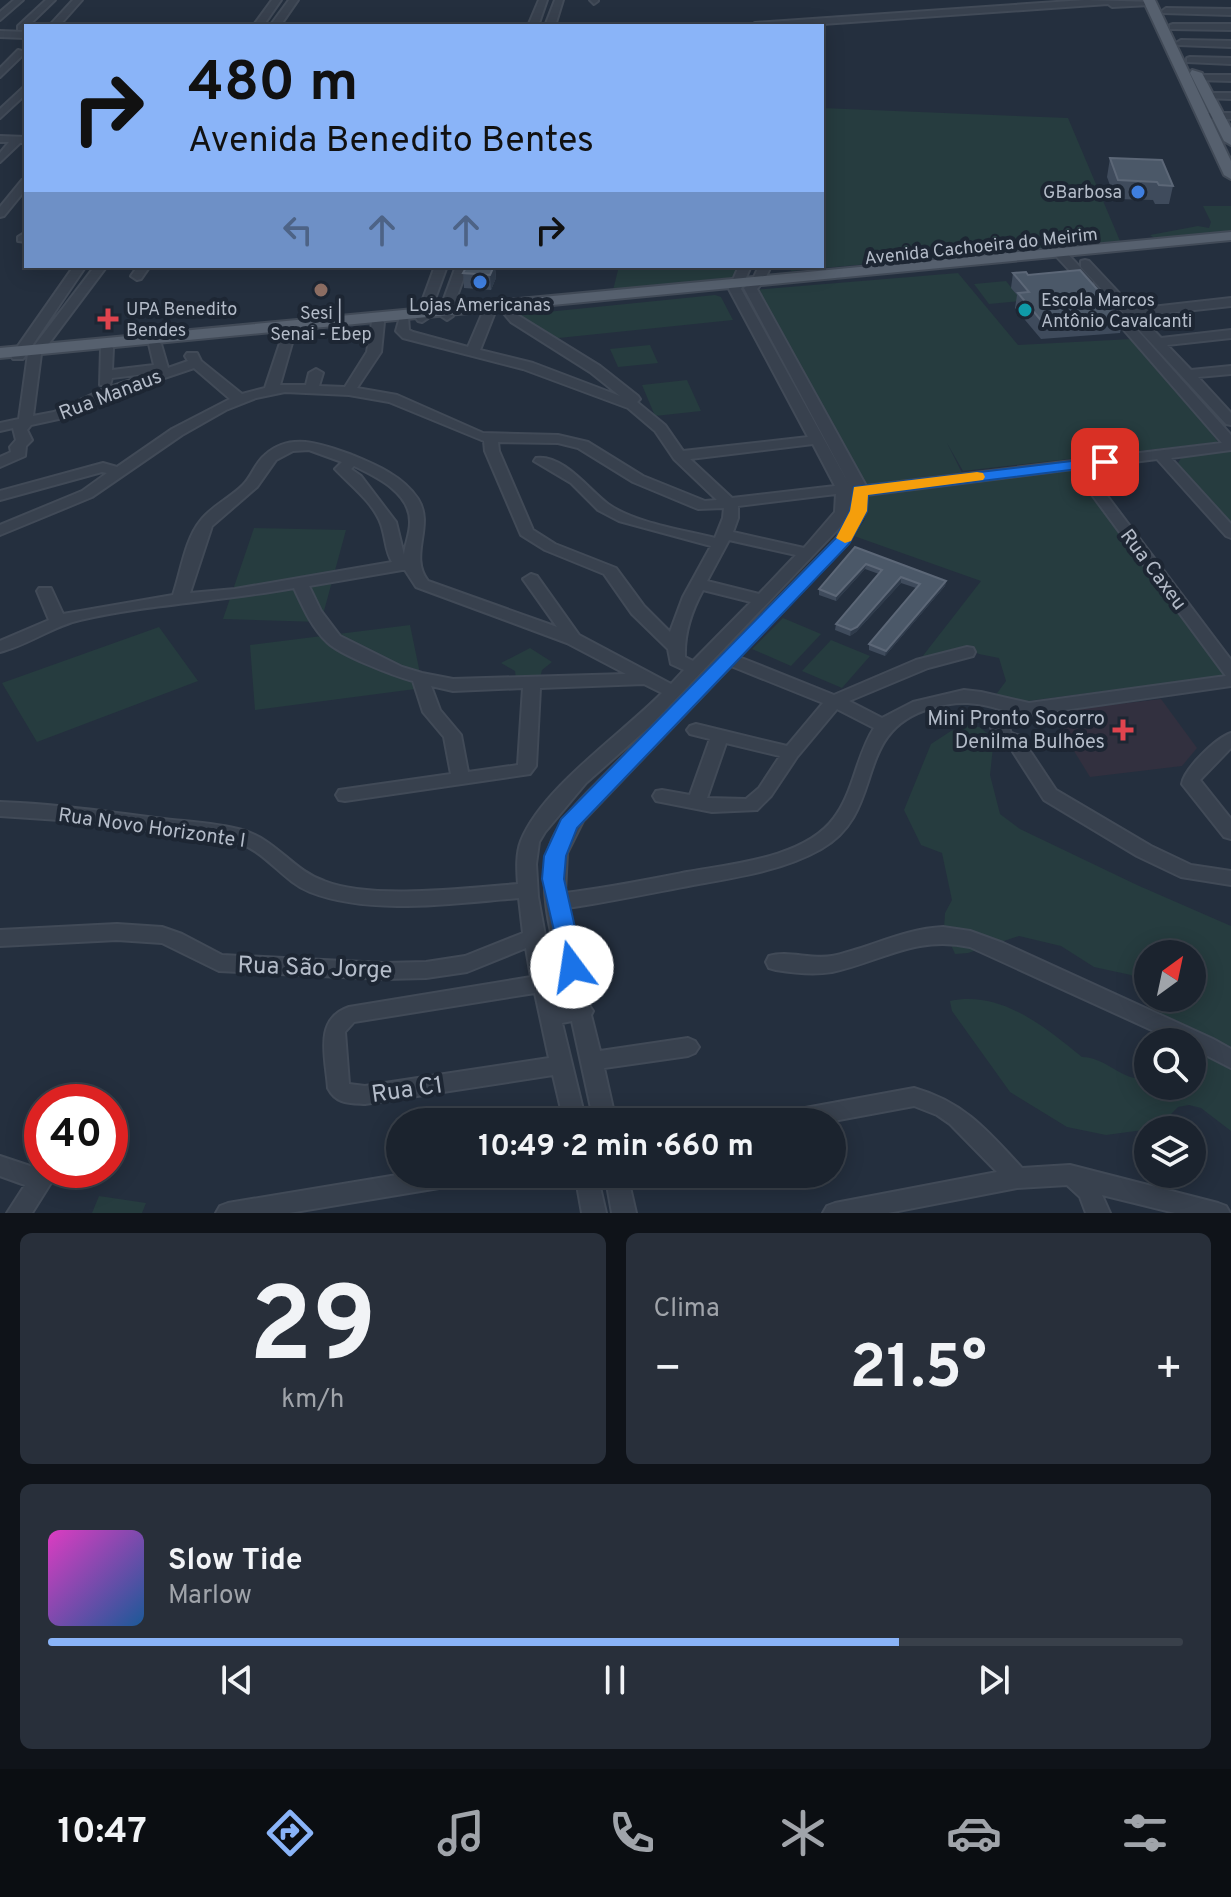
<!DOCTYPE html>
<html lang="pt">
<head>
<meta charset="utf-8">
<style>
	body { margin:0; font-family:Overpass,sans-serif; background:#282f3a; color:#f1f3f6; height:100vh; display:flex; flex-direction:column; font-size:30px; white-space:nowrap }
	* { box-sizing:border-box; margin:0 }
	p { font-size:26px; color:#a0a4aa }
	.icon { flex:none; width:44px; height:44px; fill:none; stroke:currentColor; stroke-width:2; stroke-linecap:round; stroke-linejoin:round }
	.map { position:relative; height:1213px; overflow:hidden }
	.sheet { display:flex; flex-direction:column; gap:20px; padding:20px; background:#0f1319; flex:1 }
	.sheet>* { flex:none }
	.banner { position:absolute; left:24px; top:24px; width:800px; height:244px; border-radius:0px; box-shadow:0 4px 20px #0003,0 0 0 2px #39404a; background:#8ab4f8; color:#111; overflow:hidden }
	.needle { width:52px; rotate:33deg }
	.controls { position:absolute; left:1134px; top:940px; display:grid; gap:16px }
	.controls a { display:grid; place-items:center; width:72px; height:72px; border-radius:50%; background:#1b232e; box-shadow:0 4px 20px #0003,0 0 0 2px #39404a; font-size:40px }
	.speed { position:absolute; left:24px; top:1084px; display:flex; gap:16px; font-size:40px; font-weight:700; text-align:center }
	.speed>* { display:grid; place-content:center; width:104px; height:104px; border-radius:50%; background:#1b232e; box-shadow:0 4px 20px #0003,0 0 0 2px #39404a; line-height:1 }
	.speed .limit { border:12px solid #d22; background:#fff; color:#111 }
	.pin { position:absolute; display:grid; place-items:center; width:68px; height:68px; color:#fff; margin:-34px; border-radius:16px; box-shadow:0 4px 12px #0006 }
	.me { position:absolute; width:88px; margin:-44px; rotate:346deg; stroke-linejoin:round; filter:drop-shadow(0 0 6px #0008) }
	.turn { display:flex; align-items:center; gap:28px; height:168px; padding:0 32px; font-size:36px }
	.turn .icon { width:104px; height:104px; stroke-width:2.5 }
	.turn b { display:block; font-size:56px; line-height:68px }
	.lanes { display:flex; align-items:center; height:76px; padding:0 32px; background:#0003; justify-content:center; gap:40px; direction:ltr }
	.lanes .off { opacity:.35 }
	.big { font-size:60px; font-weight:700; line-height:1.1 }
	.sheet .card { flex:1; display:flex; flex-direction:column; justify-content:center; gap:12px; min-width:0; padding:0 28px; border-radius:12px; background:#282f3a }
	.sheet .dial { align-items:center; gap:0 }
	.dial b { font-size:104px; line-height:1 }
	.song { display:flex; align-items:center; gap:24px }
	.cover { width:96px; height:96px; border-radius:12px; background:linear-gradient(135deg,hsl(310 70% 55%),hsl(210 70% 35%)) }
	.played { height:8px; border-radius:4px; background:linear-gradient(90deg,#8ab4f8 75%,#39404a 75%) }
	.keys { display:flex; justify-content:space-around; direction:ltr }
	.heat { display:flex; justify-content:space-between; align-items:center; font-size:44px; direction:ltr }
	.sheet .tiles { flex:1; display:grid; gap:20px; grid-template-columns:1fr 1fr }
	.card:last-child { grid-column:span 2 }
	.trip { position:absolute; left:386px; top:1108px; width:460px; height:80px; border-radius:40px; background:#1b232e; box-shadow:0 4px 20px #0003,0 0 0 2px #39404a; font-weight:700; line-height:80px; text-align:center }
	.dock { display:flex; height:128px; justify-content:space-around; align-items:center; background:#0b0e12; color:#a0a4aa }
	.dock .icon { width:56px; height:56px }
	.dock .on { color:#8ab4f8 }
	.dock b { font-size:36px; color:#f1f3f6 }
	.map>svg:first-child { display:block }
</style>
</head>
<body>
<div class="map">
<svg width="1231" height="1213" viewBox="0 0 1231 1213">
	<rect width="100%" height="100%" fill="#242f3e"/>
	<path fill="#32303f" d="M1161 699 1197 748 1182 766 1090 777 1050 712Z"/>
	<path fill="#263c3f" d="M822 108 1068 118 1120 241 791 271 792 266H822Z
		M1203 206H1231V233L1157 240 1150 235 1198 226 1209 228 1211 222Z
		M619 266H737L733 280 613 290Z
		M958 273 1018 345 1132 339 1184 396 1218 442 963 471 947 443 963 475 863 487 752 290Z
		M1006 281 1022 301 989 304 974 284Z
		M715 295 721 297 733 320 549 339 517 315Z
		M650 345 658 363 618 367 610 349Z
		M687 380 701 411 655 416 642 385Z
		M1231 450V529L1178 463 1183 455Z
		M1076 469 1228 675 1020 702 995 696 1006 681 999 658 979 654 966 647 922 657 981 581 854 536 865 519 867 494Z
		M254 528 346 530 321 622 223 619Z
		M783 618 821 634 791 666 752 649Z
		M410 625 423 688 255 710 250 645Z
		M159 627 198 681 37 742 2 683Z
		M831 640 870 656 842 688 802 671Z
		M530 648 552 662 542 670 540 678 516 679 515 671 501 663Z
		M968 725 979 727 994 738 990 775 1000 814 1020 829 1137 885 1231 926V1131L1201 1108 1189 1105 1178 1107 1165 1120 1143 1130 1106 1135 1067 1127 1010 1092 952 1011 950 1001C1001 990 1045 1027 1082 1057 1107 1057 1122 1083 1148 1078V1086H1192V1042H1166L1163 1017 1152 998H1192V954H1148V991L1131 975 1094 967 1061 946 1019 936 968 953 955 954 944 929 945 913 952 900 942 853 921 845 904 810 931 744 951 731Z
		M99 1196 146 1203 142 1213H92Z"/>
	<g fill="none" stroke-linecap="round" stroke-linejoin="round">
		<defs>
			<path id="minor" d="M14 0H23L0 20V12Z
				M46 0H55L24 30H18V26Z
				M73 0H82L59 26H49Z
				M272 0H281L263 26H253Z
				M289 0H298L280 26H270Z
				M539 0H547L538 26H528Z
				M555 0H563L555 26H545Z
				M590 0H598V1L594 4Z
				M1085 0 1154 2 1150 5 1112 7 1108 4 794 26H750L755 23Z
				M1166 8 1231 9V15L1163 13 1162 11Z
				M1173 24H1231V30L1170 29V25Z
				M0 31 26 32V38L0 37Z
				M1181 40 1231 41V47L1178 45 1176 43Z
				M18 50 26 52 0 77V68Z
				M1190 57 1231 58V64L1187 62V58Z
				M1199 75H1231V81L1196 80V76Z
				M26 85V94L0 118V109Z
				M1208 93H1231V99L1204 98V94Z
				M1202 113H1231V119L1198 118V114Z
				M0 136 26 137V143H20L0 162V153L9 142H0Z
				M26 179V189L4 216 0 217V207L22 180Z
				M26 232V242L18 241V237Z
				M1060 249 1064 250 1093 281V287H1085L1056 256V250Z
				M1085 260 1089 261 1134 309 1231 298V306L1140 316 1161 338 1231 330V338L1167 345 1191 370 1231 366V374L1198 377 1231 413V425L1226 424 1081 267V261Z
				M74 266H86L23 359H13L11 356Z
				M95 266H107L41 354 33 416 54 412 104 389 152 373 112 378 110 385H100L101 348 107 344 113 348 112 370 154 365 149 344 155 340 161 344 168 368 188 361 185 356 187 353H197L201 361 242 394 265 388 280 343 286 339 292 343 280 385H306L309 373 316 369 323 373 319 386 345 387 367 352 372 322 378 318 384 322 381 352 357 388 397 395 483 433 558 435 588 442 643 476 705 501 717 500 674 459 655 431 628 408 523 369 403 338 396 331 400 317H408L409 330 413 332 468 347 483 312 485 309H493L495 312 480 350 533 363 620 396 590 372 511 322 501 310 507 306 519 316 600 366 638 396 640 399 637 402 665 425 683 451 808 437 729 289 739 266H751L741 289 851 488 744 288 753 279 759 266H771L764 281 757 289 866 486 1222 443 1104 307 1106 304H1114L1231 435V450L1171 458 1231 524V538L1226 536 1157 459 1086 468 1231 660V686L1029 715 1018 713 1009 728 1011 733 1020 736 1056 790 1151 846 1191 865 1231 871V885L1181 877 1137 856 1044 800 1008 744 998 741 991 728 1003 710C977 702 958 700 932 708 850 731 888 811 821 849 782 871 736 877 693 885 651 893 609 902 567 908L589 1005 593 1011 591 1015 600 1051 688 1038 695 1041 699 1047 695 1053 688 1056 604 1068 616 1122H594L572 1021 562 1023 586 1122H564L553 1075 365 1104C349 1103 336 1104 328 1088 326 1058 313 1019 349 1007L531 977 526 948 467 972 426 978 383 979 219 971 162 943 117 940 0 946V930L117 924 162 927 182 934 222 955 383 963 426 962 465 956 523 933 519 898C455 903 371 916 310 892 283 881 267 853 239 843L90 822 0 816V802C55 804 109 812 164 819 190 822 217 823 242 830 277 840 292 870 324 881 372 900 466 888 518 884 517 870 516 854 521 841 542 788 622 734 662 693L644 684 540 688 536 766 530 774 345 801 339 800 336 795 339 790 451 774 444 737 423 712 413 681C394 676 340 655 327 642 312 628 303 607 294 588 223 601 150 604 80 620 53 626 28 645 0 652V641L49 620 37 591 39 588H51L63 614 173 595C181 572 185 539 201 520 212 506 230 498 243 485 252 476 255 463 265 455 291 431 324 445 352 455 376 465 403 476 418 499 435 526 408 555 428 581L557 627 523 579 531 574 537 576 579 635 671 684 684 670 671 664 668 649 632 614 604 574 545 550 521 535 485 451 484 441 389 402 349 395 285 392 256 398 226 410 182 435 92 497 0 535V525L82 491 107 473 102 472 0 500V491L103 463 117 467 172 429 230 399 194 368 114 395 63 418 31 425 27 430 32 440 26 446 25 456 0 467V457L11 452 10 447 16 440 13 428 0 431V423L19 419 28 354ZM498 442 558 443 578 448 633 482 698 509 724 508 723 518 715 538C684 530 634 523 608 504 589 490 563 454 536 458L534 461 571 483 598 510 619 521 711 546 683 597 670 632 644 606 616 568 555 544 533 530 499 451ZM813 444 835 486 732 498 690 459ZM309 450 342 462 335 469C350 485 373 502 381 524 386 538 385 550 392 562L235 589 190 593 212 526 257 487 276 460 293 451ZM354 466C377 477 411 493 410 523 410 534 405 544 404 555L396 522 361 476 351 469ZM1073 469 1226 676 1029 703 981 692 964 690 913 702 882 718 849 701 928 668 973 656 975 652 973 648 967 647 916 660 834 695 739 657 848 543 866 511V495ZM836 494 835 512 804 548 733 532 738 518V506ZM852 496V511L837 538 594 786C578 802 562 819 552 840 532 886 558 958 569 1005L558 1007 538 897 536 864 539 842 545 832 586 783 649 727 839 528 849 512ZM729 540 796 555 759 594 707 581ZM402 570H405L416 587 567 643 626 674 453 679 422 673 402 667 340 636 321 611 309 586ZM703 590 751 602 693 661 685 657C684 633 691 612 703 590ZM731 666 823 703 787 746 696 724 690 726 687 730 690 734 710 739 690 795 662 790 656 791 653 796 656 801 712 812 757 810 771 796 797 757 837 709 874 728C856 756 854 792 834 818 805 858 731 864 687 872 646 880 606 888 565 893L567 853 583 821ZM431 686 453 691 523 688 518 765 468 772 461 735 440 710ZM726 743 780 756 759 788 746 799 707 798ZM535 993 549 1058 365 1086 349 1084 345 1032 354 1022Z
				M138 266H150L141 279 137 280 131 276Z
				M435 266H447L428 318 422 322 418 321 416 318Z
				M456 266H468L453 307V316L447 320 441 316V307Z
				M1231 733V748L1200 780 1231 819V839L1224 837 1182 784C1184 769 1216 738 1231 733Z
				M943 927 970 931 1003 943 1213 1039 1231 1049V1068L1192 1048V1042H1178L970 947C916 935 882 961 832 972 813 975 794 973 776 970L769 968 766 962 769 956C788 950 811 960 832 956 870 948 903 929 943 927Z
				M914 1088C964 1102 988 1131 1022 1168L1070 1165 1218 1203 1226 1206 1230 1213H1175L1102 1195 1110 1213H1086L1080 1197 1067 1185 1017 1188 888 1213H823L827 1206 835 1203 997 1172 950 1124 937 1115 914 1106 828 1122H767L770 1115 778 1113Z
				M0 1156 36 1168 42 1162V1170H59L32 1213H7L25 1185 0 1176Z
				M403 1174H474L471 1181 463 1184 289 1213H216L220 1206 228 1203Z
				M575 1174H597L606 1213H582Z
				M605 1174H627L636 1213H612Z"/>
			<path id="major" d="M1143 0H1155L1231 161V179L1224 175Z
				M1192 70 1202 73 1231 128V145L1224 141 1190 73Z
				M1231 232V240L0 358V348Z"/>
		</defs>
		<use href="#minor" stroke="#414a57" stroke-width="4"/>
		<use href="#major" stroke="#414a57" stroke-width="4"/>
		<use href="#minor" fill="#38414e" fill-rule="evenodd"/>
		<use href="#major" fill="#56606e" fill-rule="evenodd"/>
	</g>
	<path fill="#3f4b5c" d="M1110 158 1173 186 1169 204H1155L1153 200 1115 199 1107 177Z
		M467 266H495L496 278 491 290 464 288 463 273Z
		M1013 273 1028 275 1123 318 1120 333 1041 339 1015 308 1017 295 1011 288Z
		M855 547 946 581 945 586 885 656 869 650V644L916 588 901 583 856 632 850 636 835 630 836 624 879 574 865 569 836 601 819 595V589Z"/>
	<path fill="#2f3b4b" d="M494 266 496 278 491 290 490 275Z
		M866 564 865 569 836 601V596Z
		M901 577V583L856 632 850 636 851 630Z
		M946 581 945 586 885 656 886 651Z"/>
	<path fill="#4b5868" stroke="#5c6777" stroke-width="2" d="M1110 158 1162 160 1173 186 1159 185 1157 182 1118 180Z
		M467 266H494L490 275 463 273Z
		M1080 270 1123 318 1044 324 1018 293 1029 292 1013 273 1026 272 1028 275Z
		M855 547 946 581 886 651 869 644 920 584 901 577 857 627 851 630 836 624 882 570 866 564 836 596 819 589Z"/>
	<path fill="#1a73e8" stroke="#114b97" stroke-width="2" d="M1105 457 1113 462 1110 465 868 495 867 511 849 544 577 828 566 856 564 879 584 967 581 974 572 976 564 974 542 879 544 856 561 819 836 538 850 511 854 487Z"/>
	<path fill="#f59e0b" d="M977 472 983 473 985 477 983 480 868 495 867 511 851 541 845 543 836 538 850 511 854 487Z"/>
	<g fill="#3f7fe0" stroke="#1d2633" stroke-width="3">
		<circle cx="1138" cy="192" r="8"/>
		<circle cx="480" cy="282" r="8"/>
	</g>
	<circle fill="#8d6e63" stroke="#1d2633" stroke-width="3" cx="321" cy="290" r="8"/>
	<circle fill="#0f9aa8" stroke="#1d2633" stroke-width="3" cx="1025" cy="310" r="8"/>
	<g fill="#e0444e" stroke="#1d2633" stroke-width="3">
		<path d="M104 307h8v8h8v8h-8v8h-8v-8h-8v-8h8z"/>
		<path d="M1119 718h8v8h8v8h-8v8h-8v-8h-8v-8h8z"/>
	</g>
	<g text-anchor="middle" stroke-width="8" stroke-linejoin="round" paint-order="stroke">
		<g font-size="18" fill="#b4bcc9" stroke="#1d2633" text-anchor="start">
			<text x="1122" y="198" text-anchor="end">GBarbosa</text>
			<text x="1041" y="306">Escola Marcos<tspan x="1041" dy="21">Antônio Cavalcanti</tspan></text>
			<text x="480" y="311" text-anchor="middle">Lojas Americanas</text>
			<text x="126" y="315">UPA Benedito<tspan x="126" dy="21">Bendes</tspan></text>
			<text x="321" y="319" text-anchor="middle">Sesi |<tspan x="321" dy="21">Senai - Ebep</tspan></text>
		</g>
		<g font-size="18" fill="#b4bcc9" stroke="#1d2633">
			<text transform="translate(981 246) rotate(-6)" y="6">Avenida Cachoeira do Meirim</text>
		</g>
		<g font-size="20" fill="#b4bcc9" stroke="#1d2633">
			<text transform="translate(110 394) rotate(-21)" y="7">Rua Manaus</text>
			<text transform="translate(1154 569) rotate(53)" y="7">Rua Caxeu</text>
			<text transform="translate(152 827) rotate(8)" y="7">Rua Novo Horizonte I</text>
		</g>
		<g font-size="20" fill="#b4bcc9" stroke="#1d2633" text-anchor="end">
			<text x="1105" y="725">Mini Pronto Socorro<tspan x="1105" dy="23">Denilma Bulhões</tspan></text>
		</g>
		<g font-size="24" fill="#b4bcc9" stroke="#1d2633">
			<text transform="translate(315 967) rotate(2)" y="8">Rua São Jorge</text>
			<text transform="translate(407 1089) rotate(-8)" y="8">Rua C1</text>
		</g>
	</g>
</svg>
<div class="controls">
<a><svg class="needle" viewBox="-14 -14 28 28"><path d="M0-13l5 13h-10z" fill="#e53935"/><path d="M0 13l5-13h-10z" fill="#a0a4aa"/></svg></a>
<a><svg class="icon" aria-label="search" viewBox="0 0 24 24"><circle cx="10" cy="10" r="6"/><path d="M15 15l6 6"/></svg></a>
<a><svg class="icon" aria-label="layers" viewBox="0 0 24 24"><path d="M12 4l9 5-9 5-9-5zM3 14l9 5 9-5"/></svg></a>
</div>
<div class="speed"><div class="limit">40</div></div>
<div class="pin" style="left:1105px;top:462px;background:#d93025"><svg class="icon" aria-label="arrive" viewBox="0 0 24 24"><path d="M6 21V4h12l-3 4 3 4H6"/></svg></div>
<svg class="me" style="left:572px;top:967px" viewBox="-20 -20 40 40"><circle r="19" fill="#fff"/><path d="M0-13L10 11 0 6-10 11z" fill="#1a73e8"/></svg>
<div class="trip">10:49 · 2 min · 660 m</div>
<div class="banner">
<div class="turn"><svg class="icon" aria-label="right" viewBox="0 0 24 24"><path d="M7 20v-9h11M14 6l5 5-5 5"/></svg><div><b>480 m</b>Avenida Benedito Bentes</div></div>
<div class="lanes"><svg class="icon off" aria-label="left" viewBox="0 0 24 24"><path d="M17 20v-9H6M10 6l-5 5 5 5"/></svg><svg class="icon off" aria-label="ahead" viewBox="0 0 24 24"><path d="M12 20V5M6 11l6-6 6 6"/></svg><svg class="icon off" aria-label="ahead" viewBox="0 0 24 24"><path d="M12 20V5M6 11l6-6 6 6"/></svg><svg class="icon" aria-label="right" viewBox="0 0 24 24"><path d="M7 20v-9h11M14 6l5 5-5 5"/></svg></div>
</div>
</div>
<section class="sheet">
<div class="tiles">
<div class="card dial"><b>29</b><p>km/h</p></div>
<div class="card"><p>Clima</p>
<div class="heat"><a>−</a><b class="big">21.5°</b><a>+</a></div>
</div>
<div class="card">
<div class="song"><i class="cover"></i><div><b>Slow Tide</b><p>Marlow</p></div></div>
<div class="played"></div>
<div class="keys"><svg class="icon" aria-label="previous" viewBox="0 0 24 24"><path d="M18 5L8 12l10 7zM5 5v14"/></svg><svg class="icon" aria-label="pause" viewBox="0 0 24 24"><path d="M8 5v14M16 5v14"/></svg><svg class="icon" aria-label="next" viewBox="0 0 24 24"><path d="M6 5l10 7-10 7zM19 5v14"/></svg></div>
</div>
</div>
</section>
<nav class="dock">
<b>10:47</b>
<svg class="icon on" aria-label="directions" viewBox="0 0 24 24"><path d="M12 3l9 9-9 9-9-9zM9 14v-3h6M13 9l2 2-2 2"/></svg>
<svg class="icon" aria-label="music" viewBox="0 0 24 24"><path d="M9 18V5l10-2v13"/><circle cx="6" cy="18" r="3"/><circle cx="16" cy="16" r="3"/></svg>
<svg class="icon" aria-label="phone" viewBox="0 0 24 24"><path d="M5 4h4l2 5-3 2q2 4 5 5l2-3 5 2v4C11 20 4 13 5 4z"/></svg>
<svg class="icon" aria-label="climate" viewBox="0 0 24 24"><path d="M12 3v18M4 7l16 10M4 17L20 7"/></svg>
<svg class="icon" aria-label="car" viewBox="0 0 24 24"><path d="M5 17H2v-5l4-1 3-4h7l3 4 3 1v5h-3M9 17h6M6 11h13"/><circle cx="7" cy="17" r="2"/><circle cx="17" cy="17" r="2"/></svg>
<svg class="icon" aria-label="filters" viewBox="0 0 24 24"><path d="M4 7h16M4 17h16"/><circle cx="9" cy="7" r="2"/><circle cx="15" cy="17" r="2"/></svg>
</nav>
</body>
</html>
